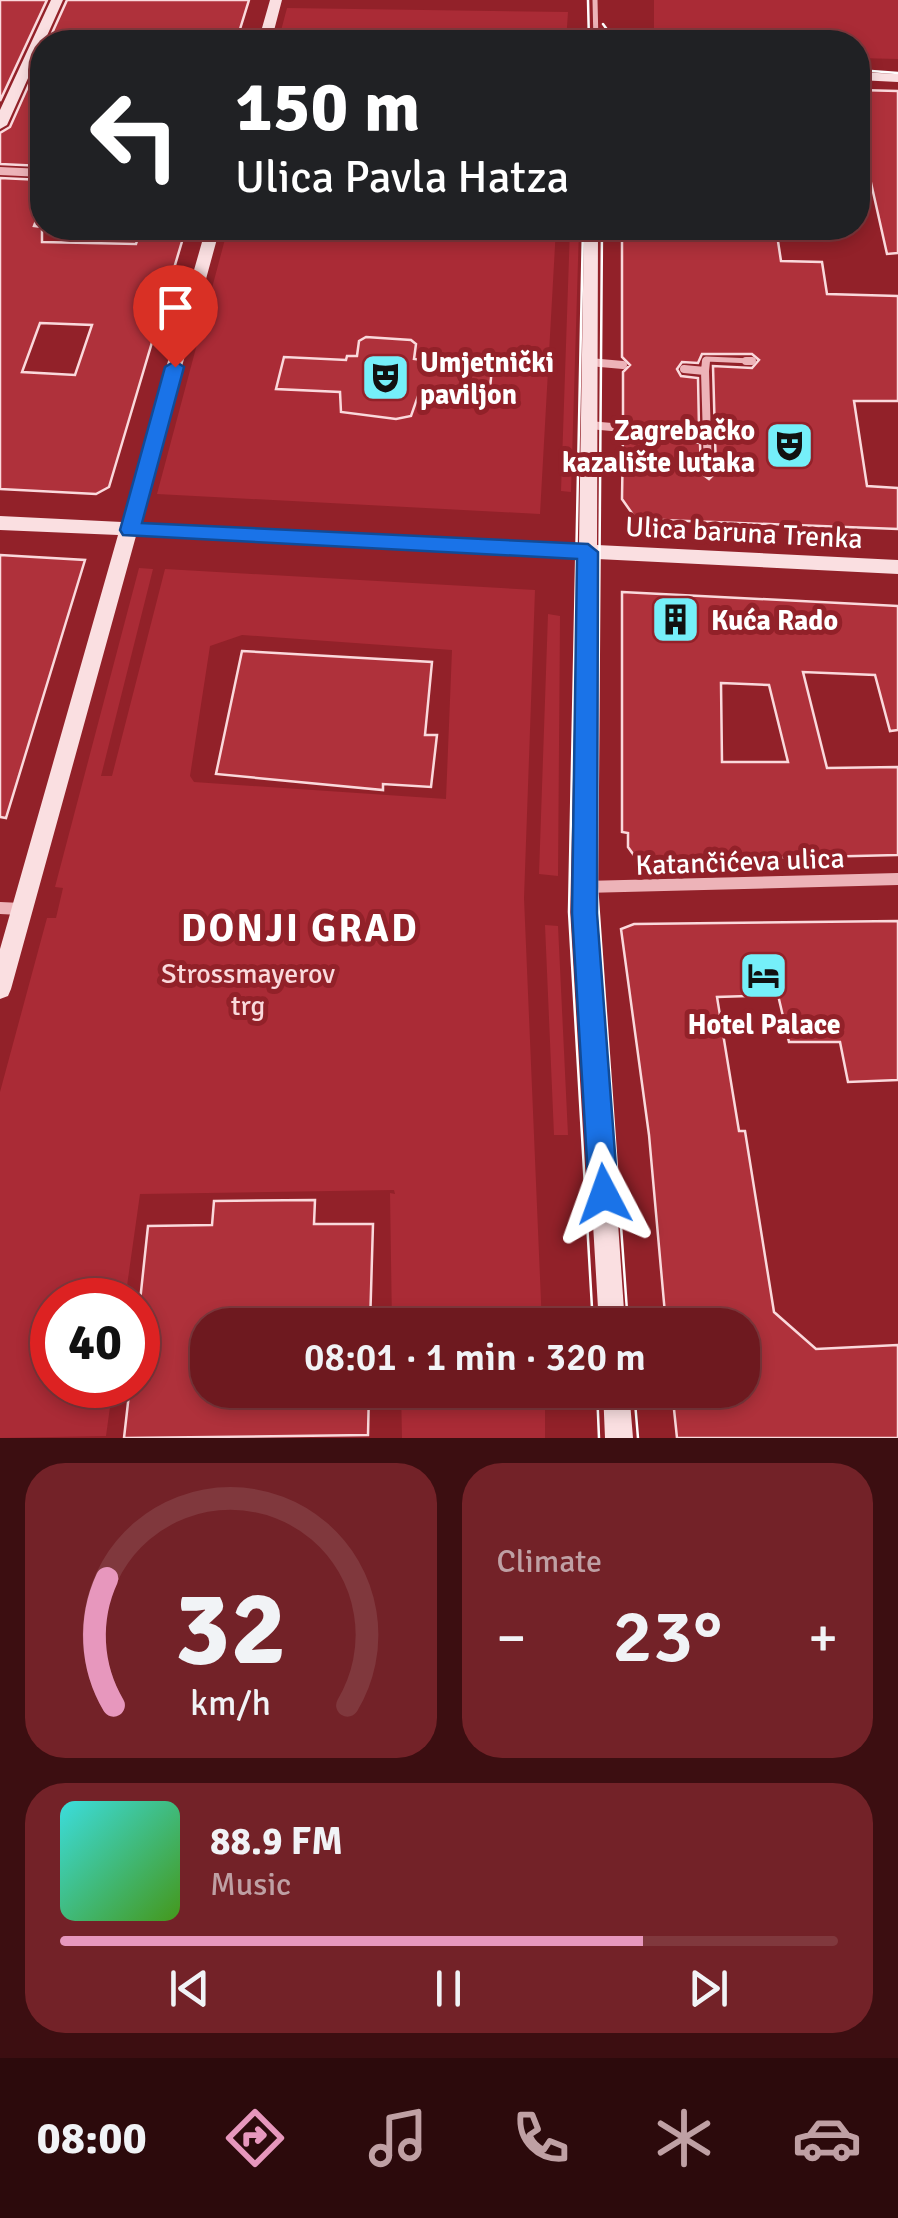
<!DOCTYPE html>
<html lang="en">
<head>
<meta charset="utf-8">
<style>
	body { margin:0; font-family:Signika,sans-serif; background:#732228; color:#f1f3f6; height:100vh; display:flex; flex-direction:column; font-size:38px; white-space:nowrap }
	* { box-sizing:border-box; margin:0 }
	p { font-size:32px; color:#bfa0a4 }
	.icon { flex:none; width:55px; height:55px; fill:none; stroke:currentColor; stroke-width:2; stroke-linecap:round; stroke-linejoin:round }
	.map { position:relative; height:1438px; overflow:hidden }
	.panel { display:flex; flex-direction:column; gap:25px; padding:25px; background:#3c0e11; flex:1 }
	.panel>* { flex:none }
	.top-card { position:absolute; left:30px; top:30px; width:840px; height:210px; border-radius:40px; box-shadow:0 5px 15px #0003,0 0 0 2px #80383d; background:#202124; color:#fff; overflow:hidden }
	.speed { position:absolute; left:30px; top:1278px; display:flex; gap:20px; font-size:50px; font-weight:700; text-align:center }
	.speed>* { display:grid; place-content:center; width:130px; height:130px; border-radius:50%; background:#6e191f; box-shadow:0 5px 15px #0003,0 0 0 2px #80383d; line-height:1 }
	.speed .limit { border:15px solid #d22; background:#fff; color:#111 }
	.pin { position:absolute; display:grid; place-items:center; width:85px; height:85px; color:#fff; margin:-102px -42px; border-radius:50% 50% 50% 0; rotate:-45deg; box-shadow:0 0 10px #0007 }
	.pin .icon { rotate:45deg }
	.me { position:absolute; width:110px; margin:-55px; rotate:356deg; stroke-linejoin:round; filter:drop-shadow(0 0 8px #0008) }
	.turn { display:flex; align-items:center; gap:35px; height:210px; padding:0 40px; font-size:45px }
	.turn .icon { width:130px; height:130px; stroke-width:2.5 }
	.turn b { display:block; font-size:70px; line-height:85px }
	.big { font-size:75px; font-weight:600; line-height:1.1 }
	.panel .card { flex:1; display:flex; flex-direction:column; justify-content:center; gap:15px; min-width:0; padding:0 35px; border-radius:40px; background:#732228 }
	.panel .dial { align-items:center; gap:0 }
	.dial svg { height:260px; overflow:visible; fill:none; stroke:#80383d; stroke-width:7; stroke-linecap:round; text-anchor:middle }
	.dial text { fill:#f1f3f6; stroke:none }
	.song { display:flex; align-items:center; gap:30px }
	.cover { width:120px; height:120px; border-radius:15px; background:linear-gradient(135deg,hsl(180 70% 55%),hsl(100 70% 35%)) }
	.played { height:10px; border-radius:5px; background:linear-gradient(90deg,#e797bd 75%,#80383d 75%) }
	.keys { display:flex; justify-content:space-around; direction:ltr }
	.heat { display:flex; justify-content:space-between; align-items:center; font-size:55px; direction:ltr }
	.panel .tiles { flex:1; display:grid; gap:25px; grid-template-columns:1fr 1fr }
	.card:last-child { grid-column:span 2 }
	.trip { position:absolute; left:190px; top:1308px; width:570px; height:100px; border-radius:40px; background:#6e191f; box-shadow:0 5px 15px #0003,0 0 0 2px #80383d; font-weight:600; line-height:100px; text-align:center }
	.menu { display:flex; height:160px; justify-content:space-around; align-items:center; background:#2c0a0c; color:#bfa0a4 }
	.menu .icon { width:70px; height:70px }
	.menu .active { color:#e797bd }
	.menu b { font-size:45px; color:#f1f3f6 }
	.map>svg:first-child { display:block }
</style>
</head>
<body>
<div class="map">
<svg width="898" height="1438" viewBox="0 0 898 1438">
	<rect width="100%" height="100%" fill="#922129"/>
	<path fill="#aa2b36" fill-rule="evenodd" d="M898 0V59L858 58V42H665L654 36V0Z
		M287 8 568 12 566 42H278Z
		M228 228H556L540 514 157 494Z
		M570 228H579L571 492 561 491Z
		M139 568 153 569 101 776H112L165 569 535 590 524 898 542 1325H392L390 1193 395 1194 394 1190 140 1194 125 1300H52V1385H113L106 1436 0 1438V1092L47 918H56L63 888 55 887ZM242 635 452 650 446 799 194 782 190 776 210 646Z
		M548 614 560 616 558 876 539 874Z
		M545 925 558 926 568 1135H554Z
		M401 1390H545V1438H402Z"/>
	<path fill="#af313b" stroke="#fad9dc" stroke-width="2.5" fill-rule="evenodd" d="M0 0H47L0 101Z
		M67 0H249L236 42H48Z
		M42 55V166L0 164V133L10 127Z
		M858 90 898 91V253L887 254 867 165H863L858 141Z
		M0 178 42 180V205L34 226 42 227V242L136 244 141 228H186L109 487 96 494 0 489ZM40 323 92 325 75 375 22 372Z
		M622 228H776L781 261 822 262 827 294 898 296V401H854L867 486 898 488V529L636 519 622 499 623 435 630 428 623 420V372L630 365 622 357ZM702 354H752L759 360 752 368 713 366 716 472 709 479 701 473 700 443 684 441 681 434 686 427 699 428 698 378 681 376 677 369 682 362 698 363Z
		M366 337 411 340 416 344 414 359 423 360V364L492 367 489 400 418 396 411 416 396 419 341 412 340 392 276 389 284 357 346 360 347 356H357L359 341Z
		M0 555 85 560 6 818 0 817Z
		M622 592 898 606V730L890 731 875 675 803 672 827 768 898 767V855L638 861 628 847V833L622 832ZM721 683 769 685 788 762H722Z
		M242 651 432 662 425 735H437L431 787 383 784V790L216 774Z
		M898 921V1080L848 1082 840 1042H789L778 995 717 997 739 1131H745L774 1312 816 1349 898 1345V1438H677L672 1390H742V1325H666L649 1135 621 929 634 924Z
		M315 1200 314 1224H373L370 1325H208V1390H369L368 1435 124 1438 130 1385H138V1320L148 1226 212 1225 214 1201Z"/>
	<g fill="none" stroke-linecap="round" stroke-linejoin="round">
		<path stroke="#edb3b8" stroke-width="5" d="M595 0 596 42
			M589 362 603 363
			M706 363V359L752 361"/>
		<path stroke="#edb3b8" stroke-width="8" d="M746 361H752
			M589 362 623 365
			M684 369 705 371 706 361
			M705 371 708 472
			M589 425 623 428
			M688 434 707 436"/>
		<path stroke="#edb3b8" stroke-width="8" d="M0 171 42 173"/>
		<path stroke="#edb3b8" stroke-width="12" d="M584 887 898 879
			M0 908 21 909"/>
		<path fill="#fadfe1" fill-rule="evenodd" d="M51 0H63L7 125 0 129V110Z
			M270 0H282L271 42H258Z
			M858 72 898 74V82L858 80Z
			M206 228H220L139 523 579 545 584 228H598L597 545 898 560V574L597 559 595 887 625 1325H599L573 887 578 558 136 536 11 989 8 996 0 999V949L118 535 0 530V516L122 522Z
			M603 1390H629L633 1438H605Z"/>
		<path stroke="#fff" stroke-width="2.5" d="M588 0 589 42
			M603 24 616 42
			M858 70 898 73
			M583 228 569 912 593 1325
			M602 228 597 887 628 1325
			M597 1390 599 1438
			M634 1390 638 1438"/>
	</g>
	<path fill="#1a73e8" stroke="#114b97" stroke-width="2.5" d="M175 361 184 367 142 523 588 544 598 552 597 913 618 1194 614 1205 604 1209 593 1205 589 1194 572 913 577 559 123 535 120 530 165 367Z"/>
	<defs>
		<symbol id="theatre-square" viewBox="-11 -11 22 22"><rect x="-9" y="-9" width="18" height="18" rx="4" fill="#75eff9" stroke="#922129"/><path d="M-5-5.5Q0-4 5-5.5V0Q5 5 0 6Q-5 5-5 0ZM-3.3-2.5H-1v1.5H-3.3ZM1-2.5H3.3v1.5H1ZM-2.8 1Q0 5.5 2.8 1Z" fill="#111"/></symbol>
		<symbol id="building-square" viewBox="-11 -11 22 22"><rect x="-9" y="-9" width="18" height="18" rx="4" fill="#75eff9" stroke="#922129"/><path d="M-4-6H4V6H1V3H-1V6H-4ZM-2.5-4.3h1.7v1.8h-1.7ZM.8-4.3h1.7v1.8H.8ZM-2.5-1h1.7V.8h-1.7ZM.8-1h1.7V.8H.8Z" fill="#111"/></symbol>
		<symbol id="hotel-square" viewBox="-11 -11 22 22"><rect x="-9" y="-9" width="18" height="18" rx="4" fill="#75eff9" stroke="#922129"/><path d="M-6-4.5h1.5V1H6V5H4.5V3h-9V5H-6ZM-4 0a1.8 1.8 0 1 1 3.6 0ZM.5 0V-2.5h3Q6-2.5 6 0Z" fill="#111"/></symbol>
	</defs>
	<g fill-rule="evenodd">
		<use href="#theatre-square" x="358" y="350" width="55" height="55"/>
		<use href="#theatre-square" x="762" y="418" width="55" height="55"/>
		<use href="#building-square" x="648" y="592" width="55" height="55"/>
		<use href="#hotel-square" x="736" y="948" width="55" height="55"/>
	</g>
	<g text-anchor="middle" stroke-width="10" stroke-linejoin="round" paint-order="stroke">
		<g font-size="28" font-weight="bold" fill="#fff" stroke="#922129" text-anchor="start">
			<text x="420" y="372">Umjetnički<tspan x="420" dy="32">paviljon</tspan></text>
			<text x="755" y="440" text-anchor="end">Zagrebačko<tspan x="755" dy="32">kazalište lutaka</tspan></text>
			<text x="711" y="630">Kuća Rado</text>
			<text x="764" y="1034" text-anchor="middle">Hotel Palace</text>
		</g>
		<g font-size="28" fill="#fff" stroke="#922129">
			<text transform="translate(744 532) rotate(3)" y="10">Ulica baruna Trenka</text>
			<text transform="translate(740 861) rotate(-2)" y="10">Katančićeva ulica</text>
		</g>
		<g font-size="28" fill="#fad9dc" stroke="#922129">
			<text x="248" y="983">Strossmayerov<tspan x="248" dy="32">trg</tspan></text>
		</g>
		<g font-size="38" font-weight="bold" letter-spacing="2.5" fill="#fff" stroke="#922129">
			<text x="300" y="941">DONJI GRAD</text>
		</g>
	</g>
</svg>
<div class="speed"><div class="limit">40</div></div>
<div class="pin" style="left:175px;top:367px;background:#d93025"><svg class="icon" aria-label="arrive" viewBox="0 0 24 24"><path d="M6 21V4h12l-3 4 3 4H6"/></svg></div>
<svg class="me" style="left:604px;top:1194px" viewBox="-20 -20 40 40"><path d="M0-17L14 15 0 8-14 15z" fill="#1a73e8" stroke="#fff" stroke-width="4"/></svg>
<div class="trip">08:01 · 1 min · 320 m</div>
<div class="top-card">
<div class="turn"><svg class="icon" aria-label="left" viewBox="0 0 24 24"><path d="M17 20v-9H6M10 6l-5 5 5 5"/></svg><div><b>150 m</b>Ulica Pavla Hatza</div></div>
</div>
</div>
<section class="panel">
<div class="tiles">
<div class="card dial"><svg viewBox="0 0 100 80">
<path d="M14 69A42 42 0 1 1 86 69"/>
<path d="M14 69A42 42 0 0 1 12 30" stroke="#e797bd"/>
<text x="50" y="56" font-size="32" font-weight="700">32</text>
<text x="50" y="72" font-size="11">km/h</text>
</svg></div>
<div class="card"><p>Climate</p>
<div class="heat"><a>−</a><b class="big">23°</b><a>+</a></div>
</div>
<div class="card">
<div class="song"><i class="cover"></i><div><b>88.9 FM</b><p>Music</p></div></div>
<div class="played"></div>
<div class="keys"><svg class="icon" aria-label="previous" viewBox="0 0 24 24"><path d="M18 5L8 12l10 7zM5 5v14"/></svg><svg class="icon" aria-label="pause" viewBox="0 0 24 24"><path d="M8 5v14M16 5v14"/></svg><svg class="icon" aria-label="next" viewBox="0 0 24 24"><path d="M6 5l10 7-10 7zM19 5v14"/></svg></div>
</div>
</div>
</section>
<nav class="menu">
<b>08:00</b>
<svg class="icon active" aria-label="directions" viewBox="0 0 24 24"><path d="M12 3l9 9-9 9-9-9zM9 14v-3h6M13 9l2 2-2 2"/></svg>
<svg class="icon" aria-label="music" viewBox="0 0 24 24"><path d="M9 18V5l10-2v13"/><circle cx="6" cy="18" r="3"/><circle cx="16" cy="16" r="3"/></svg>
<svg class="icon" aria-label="phone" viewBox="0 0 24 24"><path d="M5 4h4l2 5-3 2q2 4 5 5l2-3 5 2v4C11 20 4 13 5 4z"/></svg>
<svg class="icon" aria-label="climate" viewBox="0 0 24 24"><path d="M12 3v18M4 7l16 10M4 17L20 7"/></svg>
<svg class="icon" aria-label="car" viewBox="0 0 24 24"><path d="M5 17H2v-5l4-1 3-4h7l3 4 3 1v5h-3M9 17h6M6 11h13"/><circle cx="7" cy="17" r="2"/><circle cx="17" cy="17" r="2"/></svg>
</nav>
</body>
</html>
